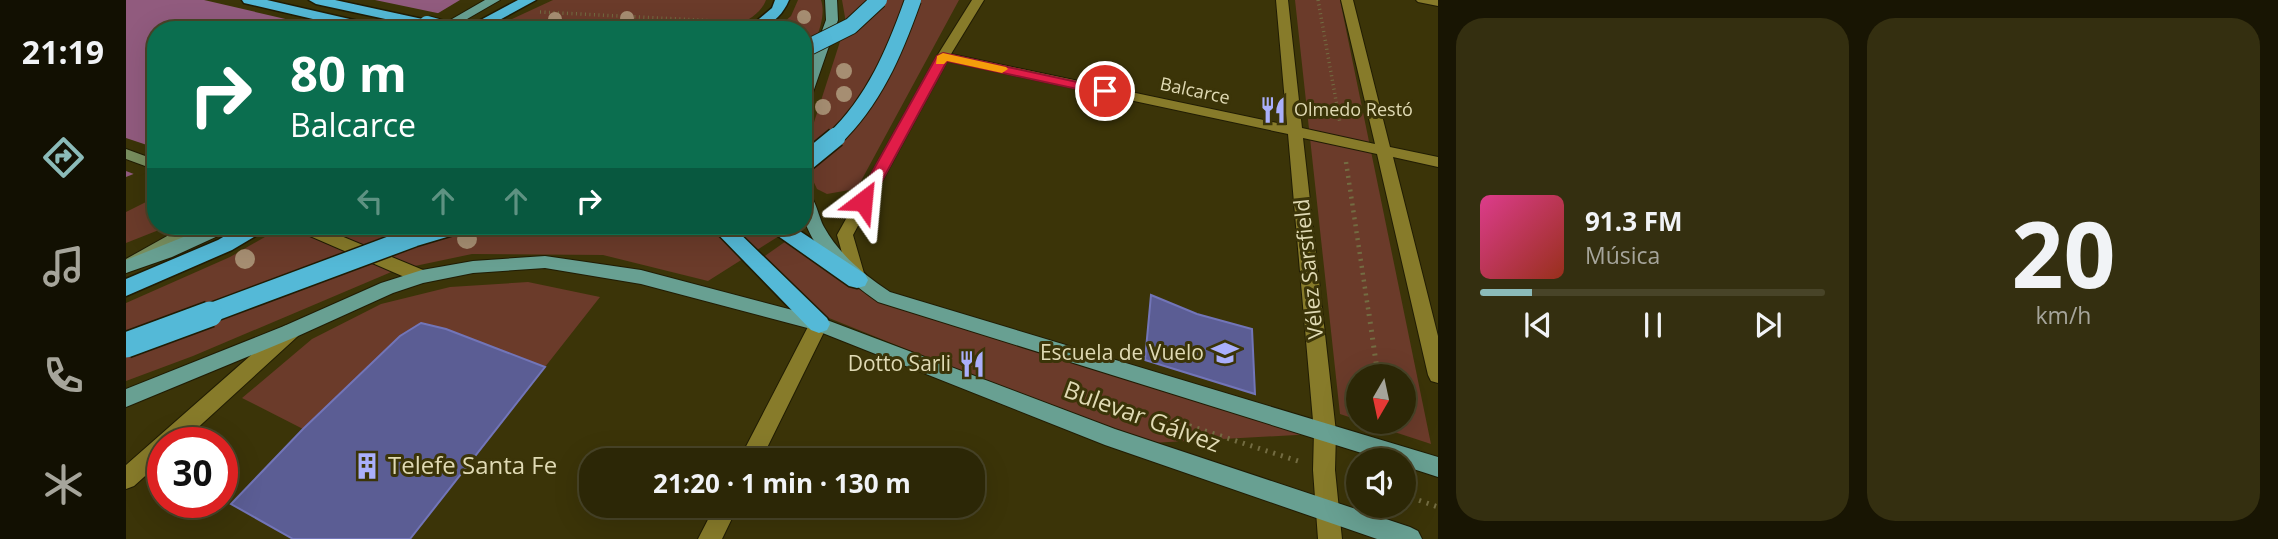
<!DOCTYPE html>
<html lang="es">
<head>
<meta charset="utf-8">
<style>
	body { margin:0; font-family:"Open Sans",sans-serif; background:#342f10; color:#f1f3f6; height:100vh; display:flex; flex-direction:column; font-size:26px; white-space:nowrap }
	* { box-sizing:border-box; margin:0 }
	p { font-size:23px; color:#a6a59b }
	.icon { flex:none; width:38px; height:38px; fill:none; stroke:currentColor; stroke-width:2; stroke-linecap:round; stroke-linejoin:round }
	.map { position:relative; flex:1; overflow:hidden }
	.details { display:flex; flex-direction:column; gap:18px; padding:18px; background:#181503; width:840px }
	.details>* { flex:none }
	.guide { position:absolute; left:21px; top:21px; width:665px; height:214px; border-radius:28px; box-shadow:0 7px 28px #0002,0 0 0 2px #484428; background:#0b6e4f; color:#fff; overflow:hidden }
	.needle { width:46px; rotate:189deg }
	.buttons { position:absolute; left:1220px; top:364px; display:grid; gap:14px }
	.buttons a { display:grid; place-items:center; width:70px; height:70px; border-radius:50%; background:#2c2706; box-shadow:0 7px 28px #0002,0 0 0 2px #484428; font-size:35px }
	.speed { position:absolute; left:21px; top:427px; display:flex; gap:14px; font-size:35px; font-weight:700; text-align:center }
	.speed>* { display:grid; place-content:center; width:91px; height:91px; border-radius:50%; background:#2c2706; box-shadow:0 7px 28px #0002,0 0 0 2px #484428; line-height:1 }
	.speed .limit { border:10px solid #d22; background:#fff; color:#111 }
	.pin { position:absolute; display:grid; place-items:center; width:60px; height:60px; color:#fff; margin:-30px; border:4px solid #fff; border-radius:50%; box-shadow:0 2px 7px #0007 }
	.me { position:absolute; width:77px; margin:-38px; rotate:29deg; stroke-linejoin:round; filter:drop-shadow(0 0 5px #0008) }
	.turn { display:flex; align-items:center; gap:24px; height:147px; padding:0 28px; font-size:32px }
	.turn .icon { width:91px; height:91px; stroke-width:2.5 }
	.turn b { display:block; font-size:49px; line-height:60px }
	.lanes { display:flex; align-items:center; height:66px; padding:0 28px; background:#0003; justify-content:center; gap:35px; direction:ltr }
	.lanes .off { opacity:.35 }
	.details .tile { flex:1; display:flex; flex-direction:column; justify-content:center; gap:10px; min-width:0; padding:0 24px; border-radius:28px; background:#342f10 }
	.details .dial { align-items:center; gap:0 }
	.dial b { font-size:91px; line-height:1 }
	.song { display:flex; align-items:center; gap:21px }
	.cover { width:84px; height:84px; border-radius:10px; background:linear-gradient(135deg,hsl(330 70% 55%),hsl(10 70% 35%)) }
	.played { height:7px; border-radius:4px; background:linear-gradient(90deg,#8bbbb9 15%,#484428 15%) }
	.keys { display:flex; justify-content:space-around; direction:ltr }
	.details .tiles { flex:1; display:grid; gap:18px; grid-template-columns:repeat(2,1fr) }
	.trip { position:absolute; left:453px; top:448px; width:406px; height:70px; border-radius:28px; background:#2c2706; box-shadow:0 7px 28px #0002,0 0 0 2px #484428; font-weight:700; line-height:70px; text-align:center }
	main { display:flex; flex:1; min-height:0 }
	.menu { display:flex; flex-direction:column; width:126px; justify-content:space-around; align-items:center; background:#121002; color:#a6a59b }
	.menu .icon { width:49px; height:49px }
	.menu .current { color:#8bbbb9 }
	.menu b { font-size:32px; color:#f1f3f6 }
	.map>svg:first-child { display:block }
</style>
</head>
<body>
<main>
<nav class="menu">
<b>21:19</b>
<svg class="icon current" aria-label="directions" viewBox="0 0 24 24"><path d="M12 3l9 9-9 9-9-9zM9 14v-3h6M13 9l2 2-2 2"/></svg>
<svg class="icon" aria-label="music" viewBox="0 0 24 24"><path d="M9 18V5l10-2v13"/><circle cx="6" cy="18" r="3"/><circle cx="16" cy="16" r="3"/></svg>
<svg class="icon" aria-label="phone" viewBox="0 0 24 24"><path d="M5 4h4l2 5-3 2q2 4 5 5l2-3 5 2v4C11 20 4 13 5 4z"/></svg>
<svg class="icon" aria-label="climate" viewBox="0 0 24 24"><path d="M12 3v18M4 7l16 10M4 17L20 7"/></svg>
</nav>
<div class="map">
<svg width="1312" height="539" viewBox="0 0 1312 539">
	<rect width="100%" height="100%" fill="#3b3408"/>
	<path fill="#6b3b2a" d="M427 0H640C635 13 624 19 612 25L619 30H370L386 19Z
		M672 0H695C702 21 685 49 677 68V30H649L665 16Z
		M716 0H833L735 181 729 189 701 194 691 189 684 174 680 147 720 23Z
		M1169 0H1214L1305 444 1238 422H1278V376H1232V420L1214 414Z
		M30 197V226H43L0 243V212Z
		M158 226H669L582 281 477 255 346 254 270 270 67 356 0 381V303L104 257Z
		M663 239 757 301 1188 434 1025 443 867 384 698 316 636 258Z
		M402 282 474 297 419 367 320 329 295 323 274 336 177 429 116 398 186 339 255 304 324 287Z"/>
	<path fill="#915b7e" d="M0 0H334L284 30H30V165L0 177Z"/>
	<path fill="#3b3408" d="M78 0H249L316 14 291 30H207Z
		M0 138 30 148V169L13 176 0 171Z"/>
	<path fill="#5b5d94" stroke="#7275b8" stroke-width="2" d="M1025 295 1071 314 1126 329 1129 394 1019 360Z
		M295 323 320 329 419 367 284 539H167L105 504 177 429 274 336Z"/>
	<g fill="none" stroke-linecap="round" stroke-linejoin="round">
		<defs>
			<path id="street" d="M846 0H858L825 54 1161 125 1150 0H1162L1176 128 1249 144 1215 0H1227L1264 147 1312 157V167L1267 157 1312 336V383L1305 381 1302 375 1251 154 1177 138 1210 432 1209 470 1216 539H1192L1187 470 1188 432 1162 134 821 61 727 235 740 280 737 285H725L711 235 811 56Z
				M1290 0H1312V6L1292 2Z
				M168 226H191L302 272 305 277 302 282H290L170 230Z
				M693 317 700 319 702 324 635 460H613L686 319Z
				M165 324 172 326 174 331 172 336 55 443H37V460L8 486 0 489V465L158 326Z
				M589 506H612L596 539H572Z"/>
			<path id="secondary" d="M0 149 30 160V170L0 159Z
				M59 226H79L77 230 0 273V259Z"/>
			<path id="primary" d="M359 0H374L322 30H307Z
				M699 0H711L712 20 684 101 677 105V82L700 20Z
				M677 190C689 193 692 216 698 227 713 254 738 275 764 292L1312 457V477L1278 466V460H1258L752 302C725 283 686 251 678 218 675 210 677 199 677 190Z
				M85 226H107L105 230 46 257 0 273V260Z
				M419 256 515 270 693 317 989 429 1284 527 1292 531 1296 539H1251L979 445 689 330 515 284 419 268 347 273 297 283 267 293 172 336 0 407V389L158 326 255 283 296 270 347 261Z"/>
			<path id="highway" d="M116 0H141L254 26 261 30H234L118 3Z
				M183 0H209L301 20 308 24 301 28 190 4Z
				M392 0H410L355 30H336Z
				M649 0H663C655 19 640 30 620 30L646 8Z
				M116 226H141L138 231 106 250 0 296V279L92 240Z
				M584 226H606L701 318 704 324 701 330 693 333 685 330Z
				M642 226H666L739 274 742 280 739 286 731 288 723 286 645 231Z"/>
		</defs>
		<use href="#street" stroke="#201c04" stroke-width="2"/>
		<use href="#secondary" stroke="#201c04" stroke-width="2"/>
		<use href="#primary" stroke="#201c04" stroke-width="2"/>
		<use href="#highway" stroke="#201c04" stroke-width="3"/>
		<path stroke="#736c42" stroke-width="3.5" stroke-dasharray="1 3.5" stroke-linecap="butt" d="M1192 0 1214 123
			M414 12 612 22"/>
		<path stroke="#736c42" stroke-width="4.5" stroke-dasharray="2 5" stroke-linecap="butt" d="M1220 162 1243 315"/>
		<path stroke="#736c42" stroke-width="5" stroke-dasharray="2 6" stroke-linecap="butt" d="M1243 314 1252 376
			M1033 416 1175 462
			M1278 495 1312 507"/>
		<use href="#street" fill="#877b2a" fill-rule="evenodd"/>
		<use href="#secondary" fill="#788e5e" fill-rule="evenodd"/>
		<use href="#primary" fill="#68a092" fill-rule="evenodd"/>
		<use href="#highway" fill="#54b9d7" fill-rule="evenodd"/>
		<defs>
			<path id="highway-bridge-far2" d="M301 24 323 30
				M677 50 725 26 753 0
				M708 139C748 101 769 51 787 0"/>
			<path id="highway-bridge-far1" d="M677 164 710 137
				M79 315 288 237 325 226"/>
			<path id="highway-bridge" d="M0 345 84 314"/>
		</defs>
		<use href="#highway-bridge-far2" stroke="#201c04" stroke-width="18" stroke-linecap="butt"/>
		<use href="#highway-bridge-far1" stroke="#201c04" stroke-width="22" stroke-linecap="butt"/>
		<use href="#highway-bridge" stroke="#201c04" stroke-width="28" stroke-linecap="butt"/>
		<use href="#highway-bridge-far2" stroke="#54b9d7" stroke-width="16"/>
		<use href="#highway-bridge-far1" stroke="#54b9d7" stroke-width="19"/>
		<use href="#highway-bridge" stroke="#54b9d7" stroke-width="25"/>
	</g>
	<g fill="#a68e72">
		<circle cx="678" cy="17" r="7"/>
		<circle cx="501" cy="18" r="7"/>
		<circle cx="429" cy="19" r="7"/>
		<circle cx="718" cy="71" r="8"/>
		<circle cx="718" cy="94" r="8"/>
		<circle cx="697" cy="107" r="8"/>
		<circle cx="341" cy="239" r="10"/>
		<circle cx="119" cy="259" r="10"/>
	</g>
	<path fill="#e11d48" stroke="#92132f" stroke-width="2" d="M817 53 979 88 985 91 979 95 821 61 745 201 743 205H732L730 201 811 56Z"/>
	<path fill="#f59e0b" d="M817 53 880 67 882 69 876 73 821 61 818 64H810L811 56Z"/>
	<defs>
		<symbol id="restaurant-bare" viewBox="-9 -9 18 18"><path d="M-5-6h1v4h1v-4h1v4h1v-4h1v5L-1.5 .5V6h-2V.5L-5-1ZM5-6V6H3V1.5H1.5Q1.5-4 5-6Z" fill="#aaaffb" stroke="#3b3408" stroke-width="2.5" paint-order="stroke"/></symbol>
		<symbol id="school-bare" viewBox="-9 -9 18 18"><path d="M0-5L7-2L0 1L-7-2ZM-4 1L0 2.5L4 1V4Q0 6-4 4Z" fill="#aaaffb" stroke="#3b3408" stroke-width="2.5" paint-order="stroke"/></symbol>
		<symbol id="building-bare" viewBox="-9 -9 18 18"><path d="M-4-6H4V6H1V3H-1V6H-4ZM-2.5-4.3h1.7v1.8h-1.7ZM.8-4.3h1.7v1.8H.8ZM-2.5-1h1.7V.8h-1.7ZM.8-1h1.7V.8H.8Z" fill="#aaaffb" stroke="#3b3408" stroke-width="2.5" paint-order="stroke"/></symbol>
	</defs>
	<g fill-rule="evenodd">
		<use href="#restaurant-bare" x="1128" y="91" width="38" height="38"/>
		<use href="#school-bare" x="1080" y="334" width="38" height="38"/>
		<use href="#restaurant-bare" x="827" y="345" width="38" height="38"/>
		<use href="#building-bare" x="222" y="447" width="38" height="38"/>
	</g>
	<g text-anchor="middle" stroke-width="6" stroke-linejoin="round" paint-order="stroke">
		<g font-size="18" fill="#e0dab4" stroke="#3b3408">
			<text transform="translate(1069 91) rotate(12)" y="6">Balcarce</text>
		</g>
		<g font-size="18" fill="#e0dab4" stroke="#3b3408" text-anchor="start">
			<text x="1168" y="116">Olmedo Restó</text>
		</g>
		<g font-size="21" fill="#e0dab4" stroke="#3b3408">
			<text transform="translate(1183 269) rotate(-96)" y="7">Vélez Sarsfield</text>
		</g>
		<g font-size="21" fill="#e0dab4" stroke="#3b3408" text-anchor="end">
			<text x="1078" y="360">Escuela de Vuelo</text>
			<text x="825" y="371">Dotto Sarli</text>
		</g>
		<g font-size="24" fill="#e0dab4" stroke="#3b3408">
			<text transform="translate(1016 417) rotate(20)" y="8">Bulevar Gálvez</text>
		</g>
		<g font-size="24" fill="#e0dab4" stroke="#3b3408" text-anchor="start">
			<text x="262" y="474">Telefe Santa Fe</text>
		</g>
	</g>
</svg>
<div class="buttons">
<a><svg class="needle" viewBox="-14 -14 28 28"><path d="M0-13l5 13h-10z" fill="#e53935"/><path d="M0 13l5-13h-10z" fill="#a6a59b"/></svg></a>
<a><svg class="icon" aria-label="sound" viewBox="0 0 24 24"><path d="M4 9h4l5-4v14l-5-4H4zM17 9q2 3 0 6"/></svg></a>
</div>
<div class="speed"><div class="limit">30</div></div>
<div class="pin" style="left:979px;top:91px;background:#d93025"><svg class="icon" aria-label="arrive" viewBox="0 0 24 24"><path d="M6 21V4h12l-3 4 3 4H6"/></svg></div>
<svg class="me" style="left:737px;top:201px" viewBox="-20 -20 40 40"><path d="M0-17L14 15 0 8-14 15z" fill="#e11d48" stroke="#fff" stroke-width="4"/></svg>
<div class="trip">21:20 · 1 min · 130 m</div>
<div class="guide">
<div class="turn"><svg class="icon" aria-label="right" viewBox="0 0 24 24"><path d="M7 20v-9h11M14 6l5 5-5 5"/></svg><div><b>80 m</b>Balcarce</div></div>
<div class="lanes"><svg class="icon off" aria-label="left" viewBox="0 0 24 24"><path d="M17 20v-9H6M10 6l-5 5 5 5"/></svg><svg class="icon off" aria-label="ahead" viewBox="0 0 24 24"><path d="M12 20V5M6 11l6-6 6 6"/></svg><svg class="icon off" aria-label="ahead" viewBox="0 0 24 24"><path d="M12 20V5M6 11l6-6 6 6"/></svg><svg class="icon" aria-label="right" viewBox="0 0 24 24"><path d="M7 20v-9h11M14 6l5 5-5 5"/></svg></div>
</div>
</div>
<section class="details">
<div class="tiles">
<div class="tile">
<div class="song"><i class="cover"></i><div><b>91.3 FM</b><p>Música</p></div></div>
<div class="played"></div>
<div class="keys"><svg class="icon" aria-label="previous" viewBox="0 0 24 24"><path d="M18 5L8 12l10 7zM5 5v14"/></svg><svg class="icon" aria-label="pause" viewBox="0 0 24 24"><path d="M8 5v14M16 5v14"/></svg><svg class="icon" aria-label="next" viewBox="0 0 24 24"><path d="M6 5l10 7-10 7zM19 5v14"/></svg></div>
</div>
<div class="tile dial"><b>20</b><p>km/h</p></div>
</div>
</section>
</main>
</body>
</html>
